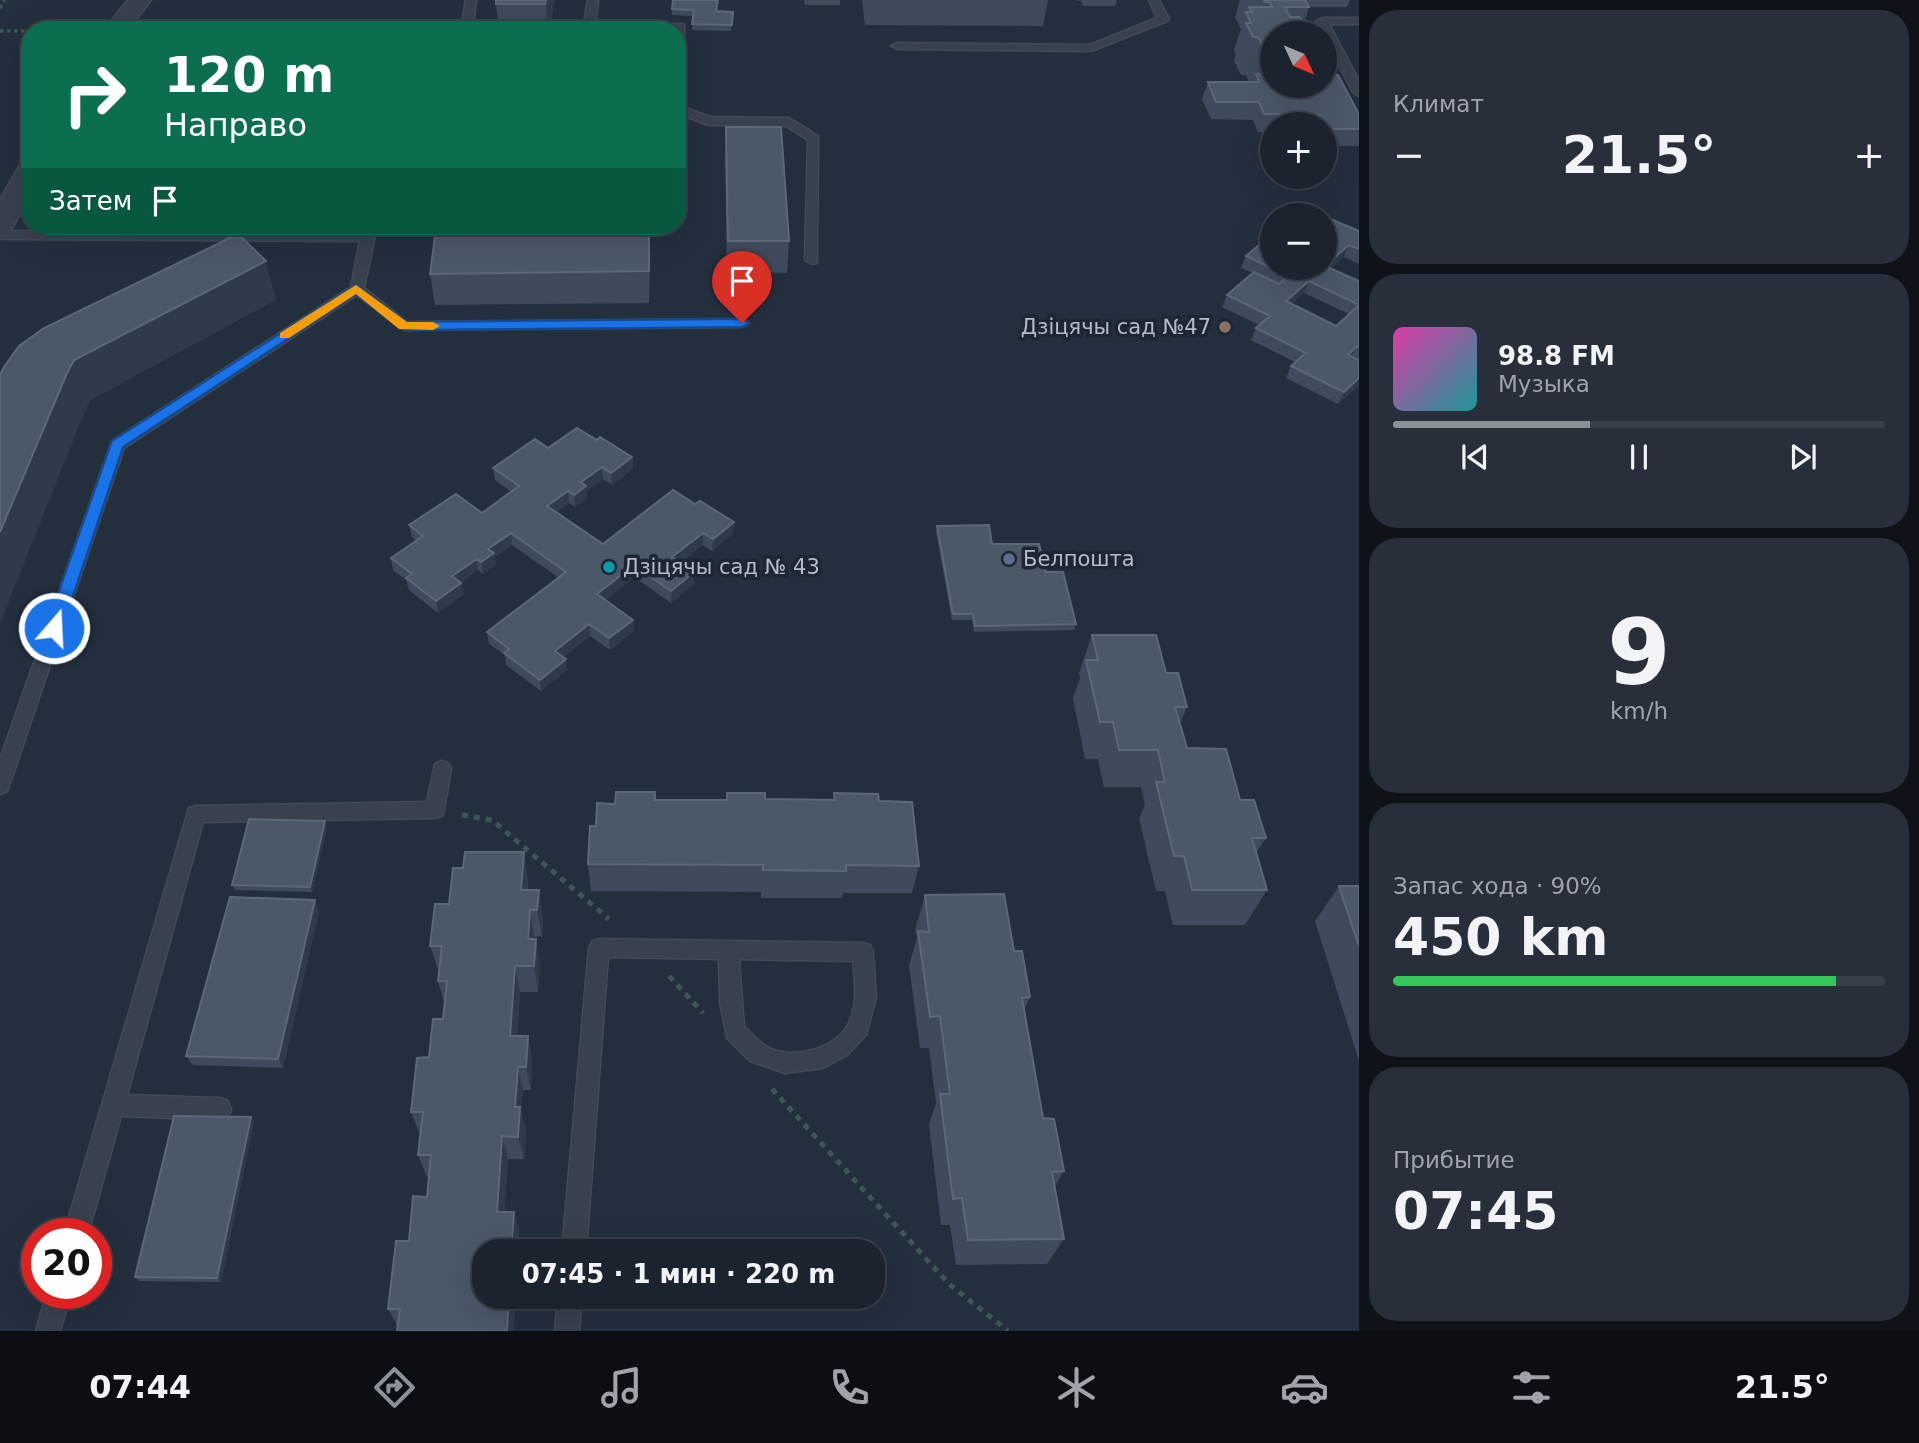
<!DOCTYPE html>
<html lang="ru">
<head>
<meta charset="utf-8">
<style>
	body { margin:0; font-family:"DejaVu Sans",sans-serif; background:#282f3a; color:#f1f3f6; height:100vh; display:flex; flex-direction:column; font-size:26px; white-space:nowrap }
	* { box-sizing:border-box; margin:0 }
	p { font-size:23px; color:#a0a4aa }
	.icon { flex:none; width:38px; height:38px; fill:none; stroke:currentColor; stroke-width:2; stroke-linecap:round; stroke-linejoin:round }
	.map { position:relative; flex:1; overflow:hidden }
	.panel { display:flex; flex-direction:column; gap:10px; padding:10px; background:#0f1319; width:560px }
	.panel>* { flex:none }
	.hud { position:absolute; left:21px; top:21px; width:665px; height:214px; border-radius:28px; box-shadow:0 7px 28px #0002,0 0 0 2px #39404a; background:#0b6e4f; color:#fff; overflow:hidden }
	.needle { width:46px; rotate:134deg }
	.tools { position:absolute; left:1260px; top:21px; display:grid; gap:14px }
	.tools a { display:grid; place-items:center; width:77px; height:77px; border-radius:50%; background:#1b232e; box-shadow:0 7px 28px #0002,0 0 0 2px #39404a; font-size:35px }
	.speed { position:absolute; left:21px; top:1218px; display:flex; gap:14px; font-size:35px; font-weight:700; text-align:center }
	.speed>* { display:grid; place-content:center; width:91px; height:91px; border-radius:50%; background:#1b232e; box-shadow:0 7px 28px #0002,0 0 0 2px #39404a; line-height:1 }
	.speed .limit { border:10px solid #d22; background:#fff; color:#111 }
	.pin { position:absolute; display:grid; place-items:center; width:60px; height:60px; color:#fff; margin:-72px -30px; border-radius:50% 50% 50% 0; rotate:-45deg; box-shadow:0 0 7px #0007 }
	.pin .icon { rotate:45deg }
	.me { position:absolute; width:77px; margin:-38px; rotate:19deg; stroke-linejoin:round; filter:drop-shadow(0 0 5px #0008) }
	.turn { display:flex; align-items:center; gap:24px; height:147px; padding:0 28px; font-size:32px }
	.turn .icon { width:91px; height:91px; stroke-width:2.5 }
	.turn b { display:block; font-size:49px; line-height:60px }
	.then { display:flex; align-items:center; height:66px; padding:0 28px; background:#0003; gap:14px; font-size:26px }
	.big { font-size:52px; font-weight:600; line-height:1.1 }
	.panel .widget { flex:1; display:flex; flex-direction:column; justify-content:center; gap:10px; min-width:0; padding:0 24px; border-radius:28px; background:#282f3a }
	.panel .dial { align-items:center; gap:0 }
	.dial b { font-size:91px; line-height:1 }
	.song { display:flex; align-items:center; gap:21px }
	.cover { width:84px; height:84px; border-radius:10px; background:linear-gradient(135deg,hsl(320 70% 55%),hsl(180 70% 35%)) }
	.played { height:7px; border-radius:4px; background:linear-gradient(90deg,#8c9099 40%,#39404a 40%) }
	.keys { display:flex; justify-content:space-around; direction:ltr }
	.heat { display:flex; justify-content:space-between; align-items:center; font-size:38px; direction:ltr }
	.charge { height:10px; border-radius:5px; background:linear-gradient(90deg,#34c759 90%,#39404a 0) }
	.trip { position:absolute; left:472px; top:1239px; width:413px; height:70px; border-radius:28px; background:#1b232e; box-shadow:0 7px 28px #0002,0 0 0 2px #39404a; font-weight:600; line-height:70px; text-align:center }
	.menu { display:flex; height:112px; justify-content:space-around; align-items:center; background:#0b0e12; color:#a0a4aa }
	.menu .icon { width:49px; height:49px }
	.menu .on { color:#8c9099 }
	.menu b { font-size:32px; color:#f1f3f6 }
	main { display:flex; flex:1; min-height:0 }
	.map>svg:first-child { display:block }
</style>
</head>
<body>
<main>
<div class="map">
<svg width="1359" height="1331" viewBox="0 0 1359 1331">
	<rect width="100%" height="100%" fill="#242f3e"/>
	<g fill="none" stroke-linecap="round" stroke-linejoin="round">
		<defs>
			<path id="service" d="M466 0H476L473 30H461Z
				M588 0H598L596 23 684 24 686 108 710 117 789 118 818 136 817 263 812 264 805 260 808 140 786 126 708 125 677 113V30H583Z
				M1149 0H1159L1169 19 1167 21 1091 51 897 49 891 46 897 43 1090 45 1157 18Z
				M1359 18V24H1329L1359 81V96L1353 92 1316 21 1322 18Z
				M364 226H377L364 288 407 322 742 319 749 323 742 327 404 330 357 295 124 448 9 786 7 791 0 794V759L112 441 351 287 360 241 0 239V231L362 233Z
				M442 761 449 764 451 769 444 810 442 816 435 818 203 822 127 1095 220 1098 228 1101 231 1109 228 1117 220 1120 121 1116 88 1234H64L189 808 196 806 427 802 435 764Z
				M599 939 863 943 870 945 873 952 876 997 866 1035 847 1055 823 1068 785 1073 750 1061 727 1038 720 1002 719 959 608 957 586 1251H562L589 948 592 942ZM739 959 853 961C855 981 858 1002 850 1021 838 1050 789 1062 764 1045 757 1040 750 1032 744 1026Z
				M47 1293H71L60 1331H36Z
				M558 1297H582L579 1331H555Z"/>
			<path id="minor" d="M128 0H151L128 30H104Z
				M30 161V195L10 232 0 234V200L21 163Z"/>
		</defs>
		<use href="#service" stroke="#414a57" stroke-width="3"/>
		<use href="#minor" stroke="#414a57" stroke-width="3"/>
		<path stroke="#3f5557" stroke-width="3.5" stroke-dasharray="3.5 3.5" stroke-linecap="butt" d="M0 8 5 0
			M152 30 256 25 330 30
			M0 31H30"/>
		<path stroke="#3f5557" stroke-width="5" stroke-dasharray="6 6" stroke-linecap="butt" d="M462 815 492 820 609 919
			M669 976 703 1013
			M772 1089 949 1284 1008 1331"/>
		<use href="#service" fill="#38414e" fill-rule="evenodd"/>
		<use href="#minor" fill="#38414e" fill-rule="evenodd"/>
	</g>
	<path fill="#3f4b5c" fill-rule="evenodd" d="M496 0H554L550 30H499L496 4Z
		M718 0 717 11 733 12 731 31 692 30 693 16 672 15V9Z
		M804 0H840V5H805Z
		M862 0H1048L1043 26 865 25Z
		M1075 0H1117L1115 6H1083L1081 1Z
		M1240 0H1350L1347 7H1309L1304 23 1272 33V86L1359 129V146H1325V124H1272V132H1258L1253 120 1211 119 1202 99 1208 82H1249L1246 75H1241L1234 61 1236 55 1234 50 1241 29 1235 17Z
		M726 127 789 241 787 273 727 272 725 158Z
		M1359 231V264L1344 257 1331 268 1359 281V385L1338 404 1286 378 1291 366 1295 362 1251 340 1256 328 1259 325 1222 307 1227 295 1253 273 1241 268 1246 256 1272 268ZM1304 293 1349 314 1336 326 1291 304Z
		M650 266 649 303 435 305 430 274Z
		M597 440 632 457 633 469 612 485 603 479 587 491V498L575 507 569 503 556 512 603 544 673 490 733 534 712 551 703 545 680 563 694 572V584L671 603 634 577 605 600 633 620 634 631 610 650 590 636 563 657 566 659 567 670 541 691 506 665 505 655 489 644 487 632 559 578 512 545 495 557 496 564 483 574 478 570 461 583 464 594 438 613 409 590 406 580 393 570 391 558 416 541 412 537 409 525 482 513 511 492 495 480 493 468 548 448Z
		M937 526 992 544 1046 572 1076 624 1074 630 974 632 972 620H952L936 532Z
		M1092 635 1166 673 1187 707 1180 723 1187 748 1240 800 1266 838 1256 853 1267 890 1245 925H1173L1165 891H1156L1139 818 1145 805 1141 787H1104L1098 759H1085L1073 698 1080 678 1079 673Z
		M834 793 879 801 919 866 912 893H843L842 898H761V892L591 891 588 864 596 826 615 804 655 800H833Z
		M327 827 312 892 235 890 232 885Z
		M528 879V890L543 917 542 936 534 937V939L540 965 538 992H520L517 1036H528L532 1060 531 1090H523L521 1111 526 1130 524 1159H508L504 1212H514L519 1232 518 1251H485L515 1314 398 1327 388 1309 409 1241 427 1197 429 1177H427L418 1155 420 1135 411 1112 429 1057 443 1019 445 1006 438 981 439 972 430 946 449 904Z
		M1339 886H1359V1061L1315 921Z
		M925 895 1014 951 1030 997 1024 1010 1043 1118 1064 1171 1055 1186 1064 1239 1047 1264 956 1265 950 1225H941L929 1124 936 1103 929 1048H920L909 965 917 938 915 930Z
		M319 911 283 1068 193 1065 186 1056Z
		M254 1121 221 1282 139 1281 135 1277Z"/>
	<path fill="#2f3b4b" d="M546 0H554L550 30H547Z
		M1349 245 1344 257 1320 278 1325 266Z
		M266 261 276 300 91 400 84 413 0 623V532L67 373 74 360Z
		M1309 281 1304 293 1281 313 1286 301Z
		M1357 346 1351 358 1348 355Z
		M1359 378V385L1338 404 1344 392Z
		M632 457 633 469 612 485 611 473Z
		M602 467 603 479 587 491V498L575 507 574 495 581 482Z
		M568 491 569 503 549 518 547 506Z
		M734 522 733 534 712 551 713 539Z
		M511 533 512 545 495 557 496 564 483 574 481 562 488 549Z
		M703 533V545L672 569V557Z
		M477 559 478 570 461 583 464 594 438 613 436 601 452 576Z
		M634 565V577L598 606 597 594Z
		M694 572V584L671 603V591Z
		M633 620 634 631 610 650 609 638Z
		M589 624 590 636 556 662 555 651Z
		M566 659 567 670 541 691 540 680Z
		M325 821 327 827 312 892 310 887Z
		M524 852 528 879 525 917 521 890Z
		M539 890 543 917 542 936 537 910Z
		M315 900 319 911 283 1068 278 1059Z
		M530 910 534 937 532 965 528 939Z
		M536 939 540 965 538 992 534 966Z
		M515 966 520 992 515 1060 510 1036Z
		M528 1036 532 1060 531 1090 526 1067Z
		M518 1067 523 1090 521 1111 526 1130 524 1159 518 1137 515 1107Z
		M251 1117 254 1121 221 1282 217 1278Z
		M502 1136 508 1159 503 1232 497 1212Z
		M514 1212 519 1232 518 1251H511Z
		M510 1297 515 1314 514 1331H507Z"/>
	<path fill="#4b5868" stroke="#5c6777" stroke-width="2" d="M496 0H546L545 4H496Z
		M673 0H718L716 11 733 12 732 25 692 24 694 10 672 9Z
		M1264 0H1305L1309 7H1285L1290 17H1300L1309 33H1272V53L1269 47H1263L1258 37H1253L1246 23H1251L1246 12H1252L1249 7H1272L1270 2H1265Z
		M659 28V30H623V29Z
		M1256 74 1272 75V86H1325V75H1338L1359 114V129H1327L1320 115 1264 114 1259 102H1216L1208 82H1259Z
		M726 127H781L789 241H728Z
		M1328 218 1359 231V249L1349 245 1325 266 1359 281V305L1309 281 1286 301 1336 326 1359 305V347L1357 346 1348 355 1359 360V378L1344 392 1291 366 1306 353 1256 328 1270 316 1227 295 1254 272 1279 284 1288 276 1246 256 1272 234V268H1325V221Z
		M238 234 266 261 74 360 67 373 0 532V375L4 367 19 346 44 328Z
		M649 234V271L430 274 435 236Z
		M577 428 597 440 600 437 632 457 611 473 602 467 581 482 586 486 574 495 568 491 547 506 603 544 673 490 695 504 700 501 734 522 713 539 703 533 672 557 694 572 671 591 634 565 597 594 633 620 609 638 589 624 555 651 566 659 540 680 504 653 509 649 487 632 566 572 511 533 488 549 494 553 481 562 477 559 452 576 461 583 436 601 406 578 412 574 391 558 423 536 409 525 456 494 482 513 519 486 493 468 535 439 548 448Z
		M989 525 992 544H1039L1046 572H1063L1076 624 975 626 973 614H953L937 526Z
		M1092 635H1156L1166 673H1178L1187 707H1175L1187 748 1226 749 1240 800H1254L1266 838H1252L1267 890H1192L1184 856H1174L1156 782H1165L1158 750H1119L1113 722H1100L1086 660H1098Z
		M616 792H655V800H727V793H765V799L835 800 834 793 878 794 879 801 912 802 919 866 846 865V871L763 870V865L588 864 590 826H596L597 803 615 804Z
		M249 819 325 821 310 887 232 885Z
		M465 852H524L521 890H539L537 910H530L528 939H536L534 966H515L510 1036H528L526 1067H518L515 1107H520L518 1137 502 1136 497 1212H514L511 1251H485V1297H509L507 1331H397L400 1309H388L396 1241H409L413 1196 427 1197 431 1155H418L423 1112H411L417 1058 429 1057 433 1019H443L447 981H438L442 946H430L435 904H449L453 868H463Z
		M1339 886H1359V946Z
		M1004 894 1014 951H1022L1030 997 1022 998 1043 1118 1054 1119 1064 1171 1052 1172 1064 1239 968 1240 962 1198 953 1199 940 1094H950L940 1016 930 1017 918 931 929 932 925 895Z
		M230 897 315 900 278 1059 186 1056Z
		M174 1116 251 1117 217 1278 135 1277Z"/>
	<path fill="#1a73e8" stroke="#114b97" stroke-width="2" d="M356 285 407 322 742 319 749 323 742 327 404 330 356 294 123 447 62 628 54 634 48 633 46 628 112 441Z"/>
	<path fill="#f59e0b" d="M356 285 407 322H433L440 326 433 330 399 329 356 294 289 338H280V333Z"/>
	<circle fill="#8d6e63" stroke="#1d2633" stroke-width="2.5" cx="1225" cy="327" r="7"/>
	<circle fill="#5c6f8a" stroke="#1d2633" stroke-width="2.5" cx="1009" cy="559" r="7"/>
	<circle fill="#0f9aa8" stroke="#1d2633" stroke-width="2.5" cx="609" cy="567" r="7"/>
	<g text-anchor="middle" stroke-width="7" stroke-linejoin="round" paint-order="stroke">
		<g font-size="21" fill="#b4bcc9" stroke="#1d2633" text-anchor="start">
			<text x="1211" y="334" text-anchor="end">Дзіцячы сад №47</text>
			<text x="1023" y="566">Белпошта</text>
			<text x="623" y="574">Дзіцячы сад № 43</text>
		</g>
	</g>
</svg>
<div class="tools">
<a><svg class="needle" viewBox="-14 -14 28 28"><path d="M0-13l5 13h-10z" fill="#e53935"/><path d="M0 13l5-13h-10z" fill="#a0a4aa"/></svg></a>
<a>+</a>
<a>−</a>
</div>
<div class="speed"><div class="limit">20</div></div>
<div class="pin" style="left:742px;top:323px;background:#d93025"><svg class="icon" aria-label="arrive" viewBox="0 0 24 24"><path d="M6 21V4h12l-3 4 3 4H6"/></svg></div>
<svg class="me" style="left:54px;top:628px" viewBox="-20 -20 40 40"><circle r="17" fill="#1a73e8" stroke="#fff" stroke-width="3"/><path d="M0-11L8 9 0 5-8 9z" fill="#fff"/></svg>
<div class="trip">07:45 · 1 мин · 220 m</div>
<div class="hud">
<div class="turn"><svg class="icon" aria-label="right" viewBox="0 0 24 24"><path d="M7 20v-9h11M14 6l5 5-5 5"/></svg><div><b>120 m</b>Направо</div></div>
<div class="then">Затем<svg class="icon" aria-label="arrive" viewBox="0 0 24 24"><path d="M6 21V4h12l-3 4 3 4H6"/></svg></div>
</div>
</div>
<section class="panel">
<div class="widget"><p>Климат</p>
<div class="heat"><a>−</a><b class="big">21.5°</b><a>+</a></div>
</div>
<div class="widget">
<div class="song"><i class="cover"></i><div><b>98.8 FM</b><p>Музыка</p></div></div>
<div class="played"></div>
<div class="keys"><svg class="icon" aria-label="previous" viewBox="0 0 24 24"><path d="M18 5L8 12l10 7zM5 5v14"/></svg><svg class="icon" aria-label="pause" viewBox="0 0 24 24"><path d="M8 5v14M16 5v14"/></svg><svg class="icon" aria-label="next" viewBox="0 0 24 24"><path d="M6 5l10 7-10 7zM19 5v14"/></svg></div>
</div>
<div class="widget dial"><b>9</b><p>km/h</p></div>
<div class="widget"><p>Запас хода · 90%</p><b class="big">450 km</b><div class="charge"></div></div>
<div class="widget"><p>Прибытие</p><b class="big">07:45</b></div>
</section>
</main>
<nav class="menu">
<b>07:44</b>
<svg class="icon on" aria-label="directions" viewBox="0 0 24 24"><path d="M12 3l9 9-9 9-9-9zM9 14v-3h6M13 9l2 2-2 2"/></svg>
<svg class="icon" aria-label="music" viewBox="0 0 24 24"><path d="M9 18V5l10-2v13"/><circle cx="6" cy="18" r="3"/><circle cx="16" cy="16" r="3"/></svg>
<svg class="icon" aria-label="phone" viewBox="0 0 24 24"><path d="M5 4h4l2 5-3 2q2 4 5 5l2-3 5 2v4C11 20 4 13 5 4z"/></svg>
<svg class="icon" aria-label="climate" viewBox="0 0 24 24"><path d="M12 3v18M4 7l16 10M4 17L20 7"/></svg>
<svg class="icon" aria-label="car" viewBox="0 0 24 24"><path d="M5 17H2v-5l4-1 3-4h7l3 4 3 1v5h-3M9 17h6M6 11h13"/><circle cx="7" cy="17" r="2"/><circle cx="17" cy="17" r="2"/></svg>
<svg class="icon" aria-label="filters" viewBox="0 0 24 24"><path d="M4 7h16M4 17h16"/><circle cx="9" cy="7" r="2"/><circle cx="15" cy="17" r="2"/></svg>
<b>21.5°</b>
</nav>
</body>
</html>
